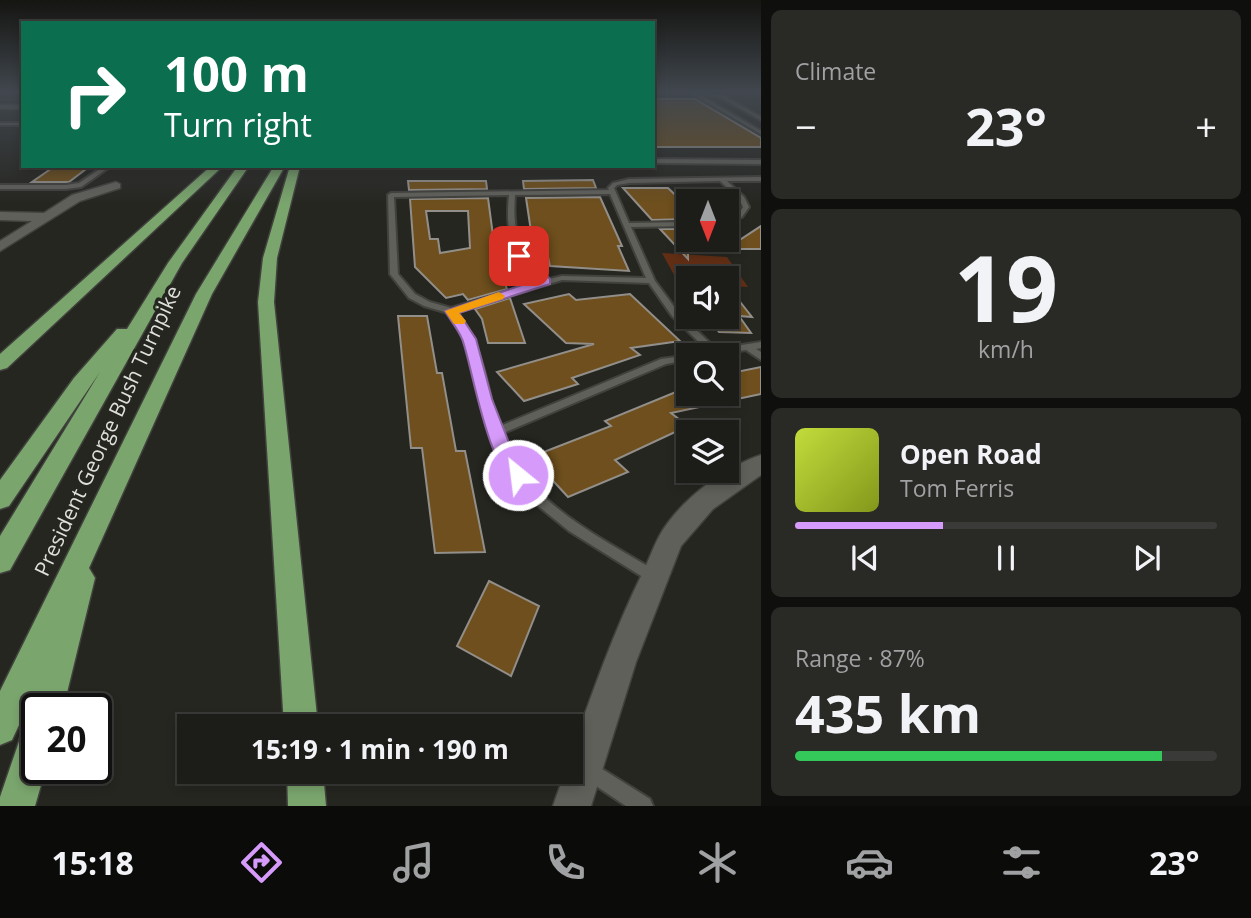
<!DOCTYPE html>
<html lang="en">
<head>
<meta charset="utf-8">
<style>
	body { margin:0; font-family:"Open Sans",sans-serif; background:#292926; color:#f1f3f6; height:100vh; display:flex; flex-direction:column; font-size:26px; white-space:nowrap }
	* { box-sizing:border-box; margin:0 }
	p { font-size:23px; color:#a0a1a2 }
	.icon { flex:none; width:38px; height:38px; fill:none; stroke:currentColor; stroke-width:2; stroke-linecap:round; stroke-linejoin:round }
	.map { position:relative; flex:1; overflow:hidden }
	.drawer { display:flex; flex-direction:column; gap:10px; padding:10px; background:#0f0f0e; width:490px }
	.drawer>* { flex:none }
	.top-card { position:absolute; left:21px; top:21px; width:634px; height:147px; border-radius:0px; box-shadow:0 4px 10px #0003,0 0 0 2px #3a3a38; background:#0b6e4f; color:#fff; overflow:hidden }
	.needle { width:46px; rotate:180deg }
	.buttons { position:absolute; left:676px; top:189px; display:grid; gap:14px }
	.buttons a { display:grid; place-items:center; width:63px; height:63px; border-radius:0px; background:#1c1c19; box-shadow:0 4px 10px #0003,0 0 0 2px #3a3a38; font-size:35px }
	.speed { position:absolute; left:21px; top:693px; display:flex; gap:14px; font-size:35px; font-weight:700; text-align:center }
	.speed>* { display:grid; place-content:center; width:91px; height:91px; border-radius:50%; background:#1c1c19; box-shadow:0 4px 10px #0003,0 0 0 2px #3a3a38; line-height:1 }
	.speed .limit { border:4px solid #111; border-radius:10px; background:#fff; color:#111 }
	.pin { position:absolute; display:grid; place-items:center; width:60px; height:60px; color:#fff; margin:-30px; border-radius:14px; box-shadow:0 4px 10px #0006 }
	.me { position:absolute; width:77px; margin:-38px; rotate:331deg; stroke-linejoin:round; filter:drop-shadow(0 0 5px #0008) }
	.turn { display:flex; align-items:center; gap:24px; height:147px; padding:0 28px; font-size:32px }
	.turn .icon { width:91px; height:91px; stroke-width:2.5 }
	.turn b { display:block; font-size:49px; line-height:60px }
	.big { font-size:52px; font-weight:700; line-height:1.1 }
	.drawer .widget { flex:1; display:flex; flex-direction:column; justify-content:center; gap:10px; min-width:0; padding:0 24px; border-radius:10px; background:#292926 }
	.drawer .dial { align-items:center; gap:0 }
	.dial b { font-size:91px; line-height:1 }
	.song { display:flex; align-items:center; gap:21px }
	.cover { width:84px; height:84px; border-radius:10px; background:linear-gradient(135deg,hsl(70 70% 55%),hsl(70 70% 35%)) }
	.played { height:7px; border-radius:4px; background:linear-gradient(90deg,#d69bfa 35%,#3a3a38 35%) }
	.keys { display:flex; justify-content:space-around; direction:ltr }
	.heat { display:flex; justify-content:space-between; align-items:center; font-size:38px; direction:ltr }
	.charge { height:10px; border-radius:5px; background:linear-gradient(90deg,#34c759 87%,#3a3a38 0) }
	.trip { position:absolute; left:177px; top:714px; width:406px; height:70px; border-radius:0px; background:#1c1c19; box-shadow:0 4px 10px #0003,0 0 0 2px #3a3a38; font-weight:700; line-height:70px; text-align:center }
	.tab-bar { display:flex; height:112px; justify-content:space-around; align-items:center; background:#0b0b0a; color:#a0a1a2 }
	.tab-bar .icon { width:49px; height:49px }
	.tab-bar .selected { color:#d69bfa }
	.tab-bar b { font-size:32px; color:#f1f3f6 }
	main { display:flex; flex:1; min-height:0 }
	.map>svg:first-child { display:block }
</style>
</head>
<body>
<main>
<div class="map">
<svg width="761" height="806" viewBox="0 0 761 806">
	<rect width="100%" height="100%" fill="#262621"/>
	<path fill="#622f15" d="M662 253 727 257 748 287 726 286V278H688V283L678 282Z"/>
	<path fill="#6e4f1d" stroke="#928e89" stroke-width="2" fill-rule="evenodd" d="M653 99H695L761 138V147H653Z
		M55 166H90L69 182H32Z
		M593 180 596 188 524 189 523 181Z
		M408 181H486L487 189 409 190Z
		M623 188H668L688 207V219L652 220Z
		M600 197 622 246H618L629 271 550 266 544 239 532 238 526 198Z
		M488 198 496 258 510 271 501 272 507 289 468 300 463 294 446 298 415 267 410 199ZM426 211H468L470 248 440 253 438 239H430Z
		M761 226V249H726Z
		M660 229H688V259Z
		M726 284 752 317 739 316 751 333 719 332 709 317H726Z
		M569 294 576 300 630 294 680 341 631 348 640 355 572 378 578 384 524 401 497 372 594 344 566 343 524 304Z
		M510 298 525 343H488L482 319 475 309Z
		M398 316H427L437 373H442L456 451H465L485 552 435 553 422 448H411Z
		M761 367V394L671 413 688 426 615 460 628 472 568 497 531 457 611 426 605 421 688 387V394H726V374Z
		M489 581 539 606 511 676 457 646Z"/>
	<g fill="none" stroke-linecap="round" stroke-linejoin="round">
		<defs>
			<path id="lane" d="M688 91H693L761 131V134Z
				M697 91 722 95 761 117V120L720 97Z
				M0 123H23V125H0Z
				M653 159 761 160V164L653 163Z
				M104 166H111L81 187 66 189H0V185H66L79 183Z
				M761 177V181H727L744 197 749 207 742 217 726 224V219L738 215 743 207 739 199 720 181 629 183 617 185 614 188 629 223 688 222V226L631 227 655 281 678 312 716 349 761 342V348L756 349 761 352V360L746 350 713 355H688V360L666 364 501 434C527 504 599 536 659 573L661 578 659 583 654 584 569 531 532 501 516 484 503 464 494 447 485 416 470 353 459 327 448 313 424 306 409 298 390 274 388 195 391 193 609 190 608 188 613 183 629 179ZM610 194 646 278 562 276 549 279C519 254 512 234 515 195ZM509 195C505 234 512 256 542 281L451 308 430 302 415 294 398 274 394 197ZM562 280 649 283 672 316 707 350 693 353 691 355 661 359 498 427C487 387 483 345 457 312Z
				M591 762 650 799 653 806H626L584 778 582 771 584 764Z"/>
			<path id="street" d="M0 105H23V109H0Z
				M116 182 120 184V188L80 201 0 251V241L32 221 0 220V212L44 213 72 195Z
				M761 455V475L713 509 681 546 636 662 591 806H553L565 772H570V756C592 693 614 631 643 572 651 556 656 538 667 524 688 495 727 466 761 455Z"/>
			<path id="highway" d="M211 166H223L7 368 0 370V354Z
				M238 166H249L182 263 10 570 0 573V536L100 372 9 506 0 509V480L74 378 117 329H127L168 263Z
				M274 166H285L212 294 89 568 95 578 63 709H37V722L34 721 29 709 34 693 12 740 0 745V691L196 294Z
				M290 166H300L277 258 274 302 318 726H284L258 302 263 258Z
				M37 722V768H46L35 806H0V797L24 727Z
				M287 772H323L326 806H288Z"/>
		</defs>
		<use href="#lane" stroke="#41413d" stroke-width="4"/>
		<use href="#street" stroke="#41413d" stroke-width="3"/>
		<use href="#highway" stroke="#41413d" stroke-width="3"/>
		<use href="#lane" fill="#60605b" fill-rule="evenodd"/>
		<use href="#street" fill="#60605b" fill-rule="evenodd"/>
		<use href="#highway" fill="#7aa56d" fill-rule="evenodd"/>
	</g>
	<linearGradient id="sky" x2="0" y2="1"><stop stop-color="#151512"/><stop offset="0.45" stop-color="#41474e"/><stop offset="1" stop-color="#41474e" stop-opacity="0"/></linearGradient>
	<rect width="761" height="204" fill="url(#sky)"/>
	<path fill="#d69bfa" stroke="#8b65a2" stroke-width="2" d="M515 254H523L550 279V284L459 313 476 339 492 399 515 458 527 475 524 480C490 491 472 362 462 339 458 329 450 320 445 311L537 280 515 259Z"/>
	<path fill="#f59e0b" d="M499 292 505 296 503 299 459 313 466 321 464 324H454L445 311Z"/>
	<g text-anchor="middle" stroke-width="7" stroke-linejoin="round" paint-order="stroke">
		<g font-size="21" fill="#dfdfdb" stroke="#262621">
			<text transform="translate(108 431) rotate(-65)" y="7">President George Bush Turnpike</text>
		</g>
	</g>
</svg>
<div class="buttons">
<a><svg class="needle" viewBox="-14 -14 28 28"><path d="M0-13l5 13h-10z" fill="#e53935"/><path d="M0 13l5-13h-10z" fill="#a0a1a2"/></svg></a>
<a><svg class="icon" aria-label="sound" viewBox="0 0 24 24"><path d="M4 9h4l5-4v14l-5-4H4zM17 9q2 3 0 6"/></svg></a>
<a><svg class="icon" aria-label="search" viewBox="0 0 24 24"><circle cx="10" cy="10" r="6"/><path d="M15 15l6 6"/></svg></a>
<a><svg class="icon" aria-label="layers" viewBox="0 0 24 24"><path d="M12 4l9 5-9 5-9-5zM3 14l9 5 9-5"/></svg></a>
</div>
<div class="speed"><div class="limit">20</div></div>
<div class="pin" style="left:519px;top:256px;background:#d93025"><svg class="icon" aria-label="arrive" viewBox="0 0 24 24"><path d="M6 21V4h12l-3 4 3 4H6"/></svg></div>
<svg class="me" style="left:518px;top:475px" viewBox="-20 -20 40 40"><circle r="17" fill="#d69bfa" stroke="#fff" stroke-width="3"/><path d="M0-11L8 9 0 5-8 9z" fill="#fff"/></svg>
<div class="trip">15:19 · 1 min · 190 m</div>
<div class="top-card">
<div class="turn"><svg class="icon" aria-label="right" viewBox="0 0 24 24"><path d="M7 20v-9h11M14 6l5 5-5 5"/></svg><div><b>100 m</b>Turn right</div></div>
</div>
</div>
<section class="drawer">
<div class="widget"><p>Climate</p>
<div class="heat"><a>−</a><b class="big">23°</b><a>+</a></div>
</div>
<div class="widget dial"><b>19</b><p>km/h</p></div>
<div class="widget">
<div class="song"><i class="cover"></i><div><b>Open Road</b><p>Tom Ferris</p></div></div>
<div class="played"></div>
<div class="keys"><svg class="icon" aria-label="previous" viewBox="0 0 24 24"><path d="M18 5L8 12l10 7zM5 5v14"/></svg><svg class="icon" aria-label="pause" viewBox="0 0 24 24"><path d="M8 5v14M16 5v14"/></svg><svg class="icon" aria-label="next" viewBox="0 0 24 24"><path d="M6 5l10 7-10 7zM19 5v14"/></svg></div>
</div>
<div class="widget"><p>Range · 87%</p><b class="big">435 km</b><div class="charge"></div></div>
</section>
</main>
<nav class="tab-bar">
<b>15:18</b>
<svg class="icon selected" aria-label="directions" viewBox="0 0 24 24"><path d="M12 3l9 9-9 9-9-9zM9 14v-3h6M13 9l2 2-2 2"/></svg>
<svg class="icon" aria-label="music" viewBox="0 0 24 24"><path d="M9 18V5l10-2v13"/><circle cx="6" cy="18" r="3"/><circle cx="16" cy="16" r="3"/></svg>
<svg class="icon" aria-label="phone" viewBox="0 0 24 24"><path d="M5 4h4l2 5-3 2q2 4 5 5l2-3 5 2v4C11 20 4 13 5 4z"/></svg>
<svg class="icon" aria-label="climate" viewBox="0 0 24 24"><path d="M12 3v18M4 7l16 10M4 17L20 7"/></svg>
<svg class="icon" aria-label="car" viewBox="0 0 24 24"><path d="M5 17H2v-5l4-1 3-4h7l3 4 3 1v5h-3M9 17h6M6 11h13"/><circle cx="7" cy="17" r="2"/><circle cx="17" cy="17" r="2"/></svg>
<svg class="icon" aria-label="filters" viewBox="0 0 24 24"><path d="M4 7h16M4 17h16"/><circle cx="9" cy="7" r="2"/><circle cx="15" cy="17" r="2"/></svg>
<b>23°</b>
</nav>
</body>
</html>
